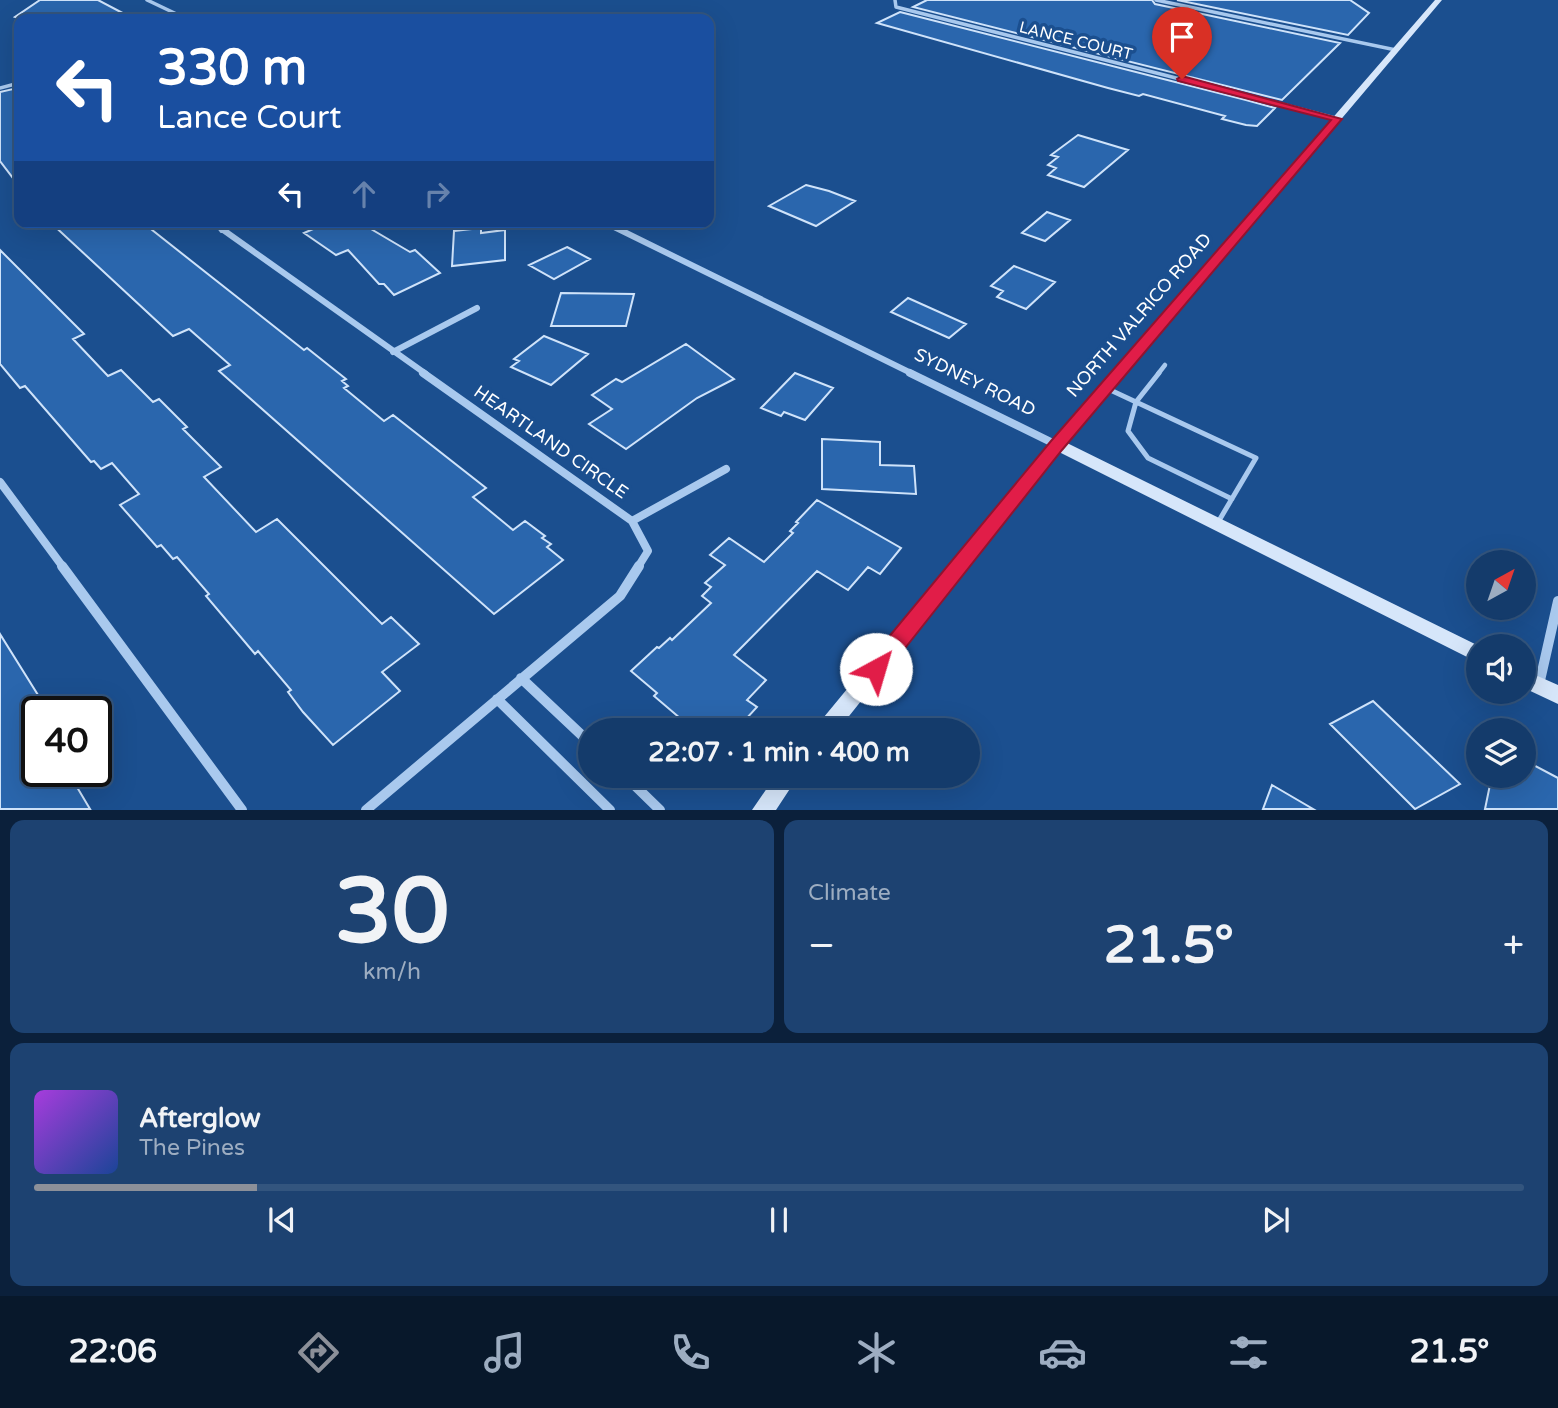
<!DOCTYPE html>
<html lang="en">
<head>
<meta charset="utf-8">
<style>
	body { margin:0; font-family:"Varela Round",sans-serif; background:#1d4271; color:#f1f3f6; height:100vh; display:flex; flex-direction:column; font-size:26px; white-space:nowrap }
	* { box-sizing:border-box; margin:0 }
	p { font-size:23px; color:#9dadc1 }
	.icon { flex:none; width:38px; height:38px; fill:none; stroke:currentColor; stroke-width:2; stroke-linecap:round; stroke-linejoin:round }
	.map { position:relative; height:810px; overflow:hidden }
	.sheet { display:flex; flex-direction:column; gap:10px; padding:10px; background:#0b203b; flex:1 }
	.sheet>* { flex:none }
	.hud { position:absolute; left:14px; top:14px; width:700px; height:214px; border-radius:14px; box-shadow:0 7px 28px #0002,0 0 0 2px #33557e; background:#1a4fa0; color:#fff; overflow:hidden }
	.needle { width:46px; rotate:40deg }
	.fabs { position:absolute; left:1466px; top:550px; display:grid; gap:14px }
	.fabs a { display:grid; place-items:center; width:70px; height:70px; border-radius:50%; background:#143b6b; box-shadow:0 7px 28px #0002,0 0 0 2px #33557e; font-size:35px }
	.speed { position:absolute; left:21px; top:696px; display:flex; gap:14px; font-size:35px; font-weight:700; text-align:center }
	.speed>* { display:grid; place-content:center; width:91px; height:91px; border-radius:50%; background:#143b6b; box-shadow:0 7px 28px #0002,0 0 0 2px #33557e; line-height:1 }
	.speed .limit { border:4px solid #111; border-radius:10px; background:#fff; color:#111 }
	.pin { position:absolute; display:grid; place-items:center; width:60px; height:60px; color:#fff; margin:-72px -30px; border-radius:50% 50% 50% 0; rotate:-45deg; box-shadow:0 0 7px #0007 }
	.pin .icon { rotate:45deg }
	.me { position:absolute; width:77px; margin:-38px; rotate:39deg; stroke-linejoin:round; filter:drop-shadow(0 0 5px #0008) }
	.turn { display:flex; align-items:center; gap:24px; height:147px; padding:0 28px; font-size:32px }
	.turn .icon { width:91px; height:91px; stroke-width:2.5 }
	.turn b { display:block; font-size:49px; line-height:60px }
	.lanes { display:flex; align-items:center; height:66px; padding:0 28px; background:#0003; justify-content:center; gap:35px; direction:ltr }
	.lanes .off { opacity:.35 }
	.big { font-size:52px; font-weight:700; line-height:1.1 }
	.sheet .widget { flex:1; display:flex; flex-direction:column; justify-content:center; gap:10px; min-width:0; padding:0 24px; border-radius:14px; background:#1d4271 }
	.sheet .dial { align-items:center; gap:0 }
	.dial b { font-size:91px; line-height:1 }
	.song { display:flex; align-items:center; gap:21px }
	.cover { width:84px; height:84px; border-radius:10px; background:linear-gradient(135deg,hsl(280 70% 55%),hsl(220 70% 35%)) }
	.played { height:7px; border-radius:4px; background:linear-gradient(90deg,#8c9099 15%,#33557e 15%) }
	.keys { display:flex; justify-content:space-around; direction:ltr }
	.heat { display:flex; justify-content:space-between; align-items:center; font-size:38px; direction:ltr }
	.sheet .tiles { flex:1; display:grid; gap:10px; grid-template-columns:1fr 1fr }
	.widget:last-child { grid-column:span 2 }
	.trip { position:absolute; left:578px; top:718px; width:402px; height:70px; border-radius:35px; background:#143b6b; box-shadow:0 7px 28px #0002,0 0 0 2px #33557e; font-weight:700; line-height:70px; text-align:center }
	.menu { display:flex; height:112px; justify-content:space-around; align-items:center; background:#08182b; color:#9dadc1 }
	.menu .icon { width:49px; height:49px }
	.menu .selected { color:#8c9099 }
	.menu b { font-size:32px; color:#f1f3f6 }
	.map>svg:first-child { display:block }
</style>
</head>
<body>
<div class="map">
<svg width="1558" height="810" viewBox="0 0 1558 810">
	<rect width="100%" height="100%" fill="#1b4f8f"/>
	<path fill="#2a66ad" stroke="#cfe3fa" stroke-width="2" d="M40 0H98L134 19H21L15 17Z
		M927 0H1152L1155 4 1340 43 1282 100 913 7Z
		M1177 0H1350L1369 13 1348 35Z
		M900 12 1246 100 1275 108 1257 126 1246 125 1222 119 1225 116 1143 94 1139 96 1108 88 877 23Z
		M13 89 19 97V186L0 161V92Z
		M1078 135 1128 150 1084 187 1048 175 1056 168 1048 165 1058 157 1051 155Z
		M806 185 829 191 855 201 816 226 769 206Z
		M1047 212 1070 220 1045 241 1022 233Z
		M50 222H142L304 350 307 348 346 379 342 381 348 386 344 388 384 421 393 415 486 488 473 497 513 530 525 521 545 536 542 538 551 544 547 547 563 560 494 614 219 371 230 365 189 329 173 336Z
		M329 222H359L410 252 415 250 440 273 394 295 384 284H379L348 250 336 255 304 233Z
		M481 228V233L505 230V260L452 266 454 231Z
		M567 247 590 259 554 279 529 265Z
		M0 250 84 334 73 339 108 376 121 370 153 402 159 399 187 427 183 429 221 467 204 477 256 532 277 519 382 624 391 617 419 644 382 672 400 691 333 745 303 712 288 692 291 690 258 651 255 654 206 596 209 594 177 557 173 559 161 545 157 547 120 505 139 494 112 463 101 469 94 461 91 462 25 386 20 388 0 364Z
		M1014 266 1055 282 1026 309 997 297 1003 291 991 286Z
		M561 293 634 294 626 326H551Z
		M908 298 966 324 949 338 891 312Z
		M544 336 588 354 551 385 511 367 519 361 514 359Z
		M686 344 734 379 697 398 626 449 589 424 612 409 592 395 616 379 622 382Z
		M795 373 833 388 805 420 784 412 781 416 761 408Z
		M822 439 880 442V465L914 466 916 494 822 489Z
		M817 500 901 548 880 574 868 567 848 590 817 571 734 655 766 680 747 700 757 707 736 730H694L654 696 657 693 631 671 657 647 659 648 670 638 672 640 711 603 702 596 711 587 705 583 725 565 710 555 729 538 764 562 793 533 790 531 798 523 796 522Z
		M0 634 43 703 37 707V772H68L90 809H0Z
		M1373 701 1460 784 1415 809 1330 724Z
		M1524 760 1558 778V809H1485L1492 775H1524Z
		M1272 785 1313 809H1263Z"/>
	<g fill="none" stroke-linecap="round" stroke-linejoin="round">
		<path stroke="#a9c9ee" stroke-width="4.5" d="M1158 374 1165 365"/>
		<path stroke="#a9c9ee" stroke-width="5" d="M1159 373 1136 402 1128 431 1148 458 1232 499
			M1106 388 1256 458 1217 524"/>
		<path stroke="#a9c9ee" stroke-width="3.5" d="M147 0 187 19
			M895 0 896 7 1255 98
			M1156 0 1396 50
			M16 21 19 23
			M0 88 19 83"/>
		<path stroke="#a9c9ee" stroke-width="4.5" d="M1248 96 1337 119"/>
		<path stroke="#a9c9ee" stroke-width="6" d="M212 222 426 374
			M604 222 913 374
			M222 230 241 222
			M393 352 477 308"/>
		<path stroke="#a9c9ee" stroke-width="8" d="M423 373 632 521 648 551 638 567
			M910 373 1057 445
			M0 482 63 567
			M632 521 726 469"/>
		<path stroke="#a9c9ee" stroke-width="10" d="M62 566 242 810
			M521 678 590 743
			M1539 685 1558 601
			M497 699 610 810
			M624 775 660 810
			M366 810 620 596 639 566"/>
		<path fill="#d6e6fa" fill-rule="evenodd" d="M1435 0H1442L1067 443 1479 646V663L1059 452 838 730H816L819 723 1052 441Z
			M1524 670 1558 685V704L1524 688Z
			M776 775H799L776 810H752Z"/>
	</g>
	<path fill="#e11d48" stroke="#92132f" stroke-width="2" d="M1182 76 1342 119 1062 450 883 676 876 678 868 676 865 669 868 662 1051 441 1331 120 1178 81 1177 79Z"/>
	<g text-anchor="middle" stroke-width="7" stroke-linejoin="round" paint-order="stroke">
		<g font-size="16" fill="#fff" stroke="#1b4f8f">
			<text transform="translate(1076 40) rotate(14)" y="6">LANCE COURT</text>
		</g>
		<g font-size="18" fill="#fff" stroke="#1b4f8f">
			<text transform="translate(1139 315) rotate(-49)" y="6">NORTH VALRICO ROAD</text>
			<text transform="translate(975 382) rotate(26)" y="6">SYDNEY ROAD</text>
			<text transform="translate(551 442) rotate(35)" y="6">HEARTLAND CIRCLE</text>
		</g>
	</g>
</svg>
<div class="fabs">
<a><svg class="needle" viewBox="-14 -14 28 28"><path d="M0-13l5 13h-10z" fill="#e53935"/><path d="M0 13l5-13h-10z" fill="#9dadc1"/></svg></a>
<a><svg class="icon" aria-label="sound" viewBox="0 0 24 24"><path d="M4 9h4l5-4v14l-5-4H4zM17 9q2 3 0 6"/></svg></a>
<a><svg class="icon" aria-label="layers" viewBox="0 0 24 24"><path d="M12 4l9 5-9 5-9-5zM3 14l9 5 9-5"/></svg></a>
</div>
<div class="speed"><div class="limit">40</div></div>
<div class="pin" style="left:1182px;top:79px;background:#d93025"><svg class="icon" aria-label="arrive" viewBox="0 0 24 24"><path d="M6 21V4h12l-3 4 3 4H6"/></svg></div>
<svg class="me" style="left:876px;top:669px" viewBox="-20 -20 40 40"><circle r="19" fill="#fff"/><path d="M0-13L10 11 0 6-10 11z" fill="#e11d48"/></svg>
<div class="trip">22:07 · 1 min · 400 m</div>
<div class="hud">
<div class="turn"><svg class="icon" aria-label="left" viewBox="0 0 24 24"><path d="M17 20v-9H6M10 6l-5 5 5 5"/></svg><div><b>330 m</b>Lance Court</div></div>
<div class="lanes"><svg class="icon" aria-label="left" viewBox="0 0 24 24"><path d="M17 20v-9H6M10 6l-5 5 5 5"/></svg><svg class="icon off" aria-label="ahead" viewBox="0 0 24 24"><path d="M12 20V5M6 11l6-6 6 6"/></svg><svg class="icon off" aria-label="right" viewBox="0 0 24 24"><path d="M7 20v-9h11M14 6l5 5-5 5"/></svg></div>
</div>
</div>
<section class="sheet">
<div class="tiles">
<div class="widget dial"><b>30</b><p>km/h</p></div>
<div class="widget"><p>Climate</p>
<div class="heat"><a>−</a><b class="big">21.5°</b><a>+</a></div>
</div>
<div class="widget">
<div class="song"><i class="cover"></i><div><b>Afterglow</b><p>The Pines</p></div></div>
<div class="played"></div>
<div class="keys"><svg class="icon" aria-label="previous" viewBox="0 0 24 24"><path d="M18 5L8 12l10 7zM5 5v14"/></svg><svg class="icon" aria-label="pause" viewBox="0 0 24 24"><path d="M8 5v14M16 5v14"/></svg><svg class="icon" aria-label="next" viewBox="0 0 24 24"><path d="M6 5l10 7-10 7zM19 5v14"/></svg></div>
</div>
</div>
</section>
<nav class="menu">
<b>22:06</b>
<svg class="icon selected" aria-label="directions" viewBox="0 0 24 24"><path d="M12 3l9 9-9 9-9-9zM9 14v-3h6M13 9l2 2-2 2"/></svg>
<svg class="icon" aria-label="music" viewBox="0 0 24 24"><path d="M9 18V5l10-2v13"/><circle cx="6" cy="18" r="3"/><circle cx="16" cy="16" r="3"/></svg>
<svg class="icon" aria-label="phone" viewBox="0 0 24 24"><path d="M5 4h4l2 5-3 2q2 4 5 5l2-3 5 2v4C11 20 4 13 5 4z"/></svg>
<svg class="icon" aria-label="climate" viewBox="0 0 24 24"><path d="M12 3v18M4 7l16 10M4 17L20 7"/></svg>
<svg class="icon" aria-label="car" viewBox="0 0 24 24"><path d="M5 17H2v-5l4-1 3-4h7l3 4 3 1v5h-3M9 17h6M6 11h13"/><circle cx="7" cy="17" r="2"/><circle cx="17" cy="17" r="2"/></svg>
<svg class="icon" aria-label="filters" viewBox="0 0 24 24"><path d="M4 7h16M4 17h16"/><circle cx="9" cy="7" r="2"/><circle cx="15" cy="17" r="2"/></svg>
<b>21.5°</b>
</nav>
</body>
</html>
